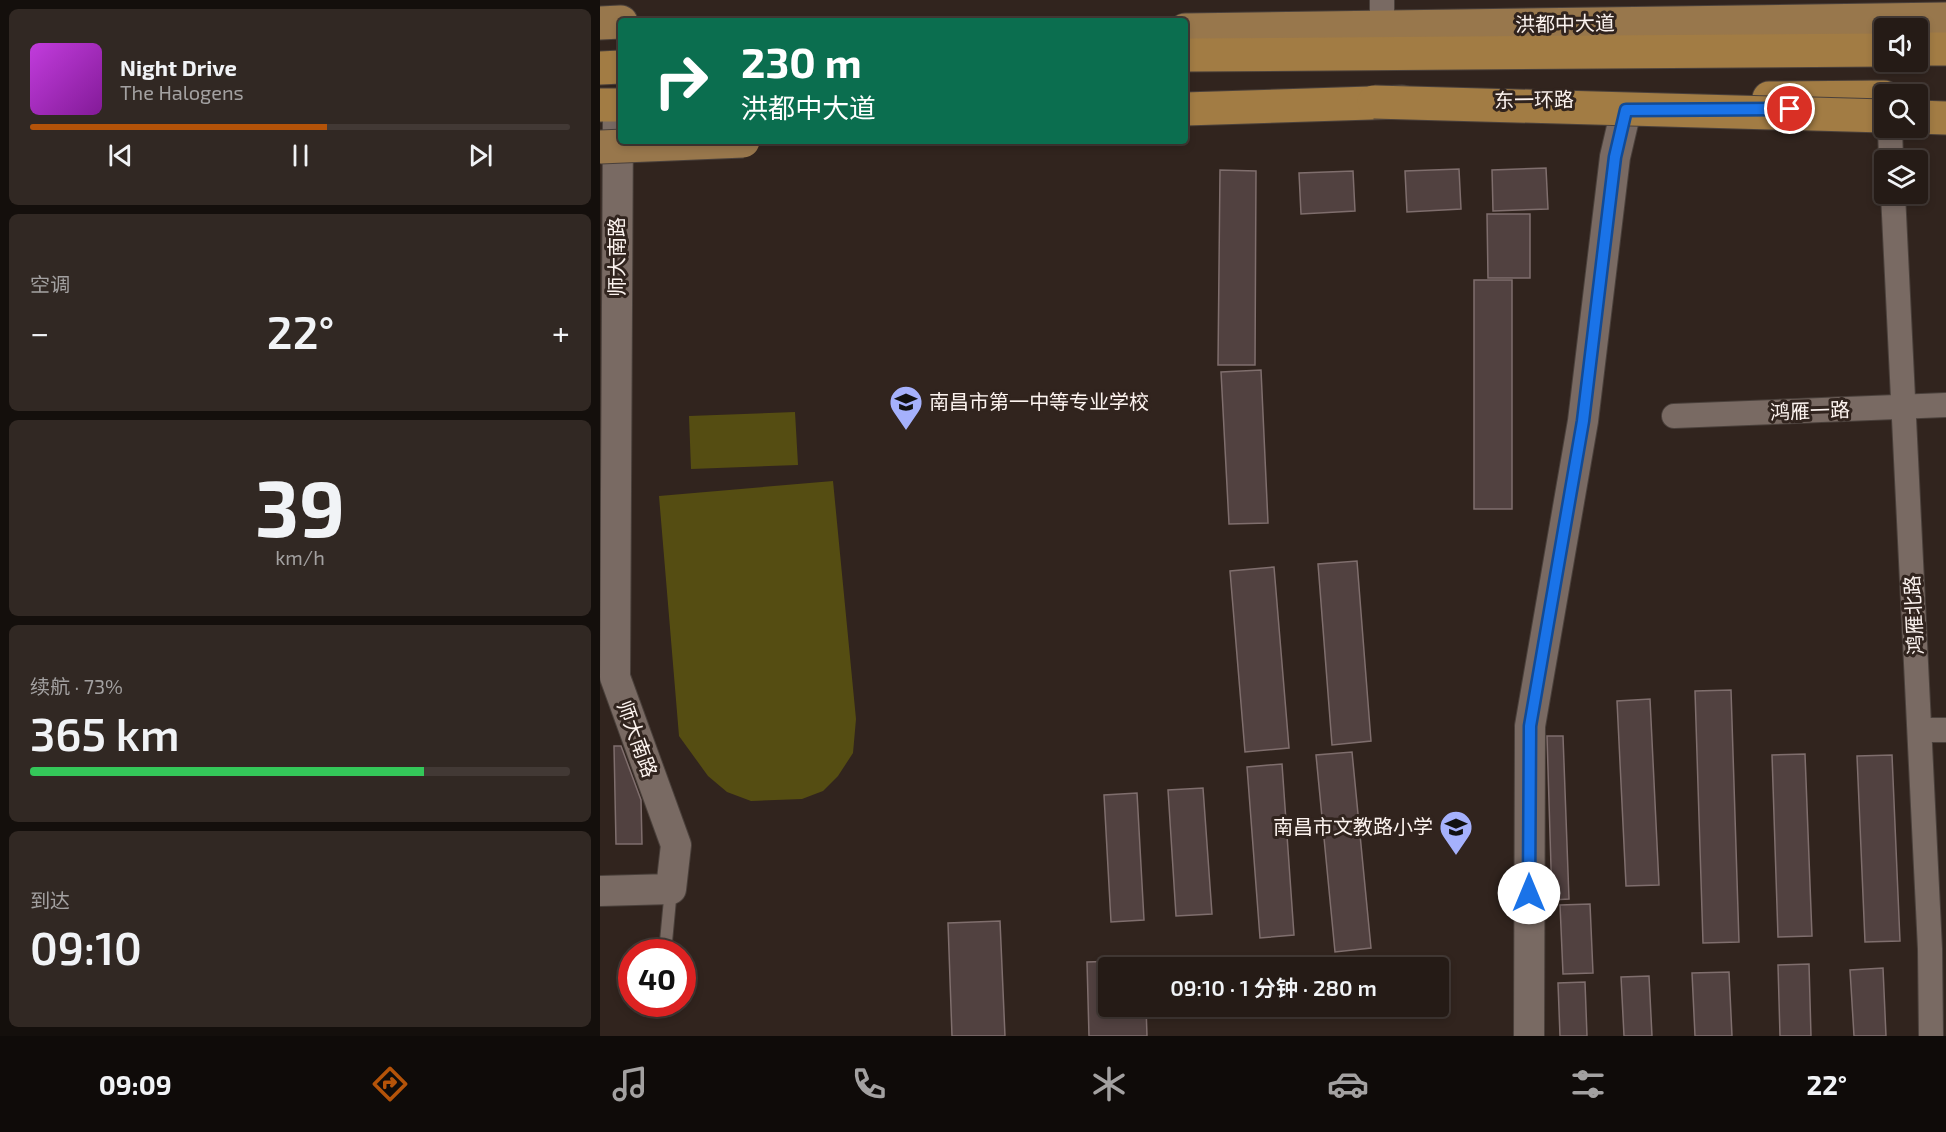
<!DOCTYPE html>
<html lang="zh">
<head>
<meta charset="utf-8">
<style>
	body { margin:0; font-family:"Exo 2","Noto Sans SC",sans-serif; background:#312823; color:#f1f3f6; height:100vh; display:flex; flex-direction:column; font-size:22px; white-space:nowrap }
	* { box-sizing:border-box; margin:0 }
	p { font-size:20px; color:#a3a1a1 }
	.icon { flex:none; width:33px; height:33px; fill:none; stroke:currentColor; stroke-width:2; stroke-linecap:round; stroke-linejoin:round }
	.map { position:relative; flex:1; overflow:hidden }
	.side { display:flex; flex-direction:column; gap:9px; padding:9px; background:#140f0c; width:600px }
	.side>* { flex:none }
	.hud { position:absolute; left:18px; top:18px; width:570px; height:126px; border-radius:6px; box-shadow:0 3px 9px #0003,0 0 0 2px #423935; background:#0b6e4f; color:#fff; overflow:hidden }
	.fabs { position:absolute; left:1274px; top:18px; display:grid; gap:12px }
	.fabs a { display:grid; place-items:center; width:54px; height:54px; border-radius:6px; background:#251b16; box-shadow:0 3px 9px #0003,0 0 0 2px #423935; font-size:30px }
	.speed { position:absolute; left:18px; top:939px; display:flex; gap:12px; font-size:30px; font-weight:700; text-align:center }
	.speed>* { display:grid; place-content:center; width:78px; height:78px; border-radius:50%; background:#251b16; box-shadow:0 3px 9px #0003,0 0 0 2px #423935; line-height:1 }
	.speed .limit { border:9px solid #d22; background:#fff; color:#111 }
	.pin { position:absolute; display:grid; place-items:center; width:51px; height:51px; color:#fff; margin:-26px; border:3px solid #fff; border-radius:50%; box-shadow:0 2px 6px #0007 }
	.me { position:absolute; width:66px; margin:-33px; rotate:0deg; stroke-linejoin:round; filter:drop-shadow(0 0 4px #0008) }
	.turn { display:flex; align-items:center; gap:21px; height:126px; padding:0 24px; font-size:27px }
	.turn .icon { width:78px; height:78px; stroke-width:2.5 }
	.turn b { display:block; font-size:42px; line-height:51px }
	.big { font-size:45px; font-weight:600; line-height:1.1 }
	.side .tile { flex:1; display:flex; flex-direction:column; justify-content:center; gap:9px; min-width:0; padding:0 21px; border-radius:9px; background:#312823 }
	.side .dial { align-items:center; gap:0 }
	.dial b { font-size:78px; line-height:1 }
	.song { display:flex; align-items:center; gap:18px }
	.cover { width:72px; height:72px; border-radius:9px; background:linear-gradient(135deg,hsl(290 70% 55%),hsl(290 70% 35%)) }
	.played { height:6px; border-radius:3px; background:linear-gradient(90deg,#b45309 55%,#423935 55%) }
	.keys { display:flex; justify-content:space-around; direction:ltr }
	.heat { display:flex; justify-content:space-between; align-items:center; font-size:33px; direction:ltr }
	.charge { height:9px; border-radius:4px; background:linear-gradient(90deg,#34c759 73%,#423935 0) }
	.trip { position:absolute; left:498px; top:957px; width:351px; height:60px; border-radius:6px; background:#251b16; box-shadow:0 3px 9px #0003,0 0 0 2px #423935; font-weight:600; line-height:60px; text-align:center }
	.menu { display:flex; height:96px; justify-content:space-around; align-items:center; background:#0f0b09; color:#a3a1a1 }
	.menu .icon { width:42px; height:42px }
	.menu .on { color:#b45309 }
	.menu b { font-size:27px; color:#f1f3f6 }
	main { display:flex; flex:1; min-height:0 }
	.map>svg:first-child { display:block }
</style>
</head>
<body>
<main>
<section class="side">
<div class="tile">
<div class="song"><i class="cover"></i><div><b>Night Drive</b><p>The Halogens</p></div></div>
<div class="played"></div>
<div class="keys"><svg class="icon" aria-label="previous" viewBox="0 0 24 24"><path d="M18 5L8 12l10 7zM5 5v14"/></svg><svg class="icon" aria-label="pause" viewBox="0 0 24 24"><path d="M8 5v14M16 5v14"/></svg><svg class="icon" aria-label="next" viewBox="0 0 24 24"><path d="M6 5l10 7-10 7zM19 5v14"/></svg></div>
</div>
<div class="tile"><p>空调</p>
<div class="heat"><a>−</a><b class="big">22°</b><a>+</a></div>
</div>
<div class="tile dial"><b>39</b><p>km/h</p></div>
<div class="tile"><p>续航 · 73%</p><b class="big">365 km</b><div class="charge"></div></div>
<div class="tile"><p>到达</p><b class="big">09:10</b></div>
</section>
<div class="map">
<svg width="1346" height="1036" viewBox="0 0 1346 1036">
	<rect width="100%" height="100%" fill="#31241e"/>
	<path fill="#554d12" d="M195 412 198 465 91 469 89 416Z
		M233 481 256 719 253 753 238 776 223 791 202 799 151 801 127 792 108 776 79 736 59 496Z"/>
	<path fill="#514140" stroke="#7f6e6d" stroke-width="1.5" d="M946 168 948 209 893 211 892 170Z
		M859 169 861 209 807 212 805 171Z
		M620 170 656 171 655 365H618Z
		M753 171 755 211 701 214 699 173Z
		M887 214H930V278H888Z
		M874 280H912V509H874Z
		M661 370 668 523 629 524 621 372Z
		M757 561 771 741 732 745 718 564Z
		M674 567 689 748 645 752 630 571Z
		M1131 690 1139 942 1103 943 1095 691Z
		M1050 699 1059 885 1026 886 1017 701Z
		M947 736H963L969 899 952 900Z
		M14 746H21L41 800 42 844H16Z
		M752 752 771 948 735 952 716 755Z
		M1205 754 1212 936 1178 937 1172 755Z
		M1292 755 1300 941 1265 942 1257 756Z
		M682 764 694 935 660 938 647 767Z
		M603 788 612 914 576 916 568 790Z
		M537 793 544 920 511 922 504 795Z
		M990 904 993 973 963 974 960 905Z
		M400 921 405 1036H352L348 923Z
		M545 960V968H508V1006H546L547 1036H489L487 962Z
		M1209 964 1211 1036H1180L1178 965Z
		M1283 968 1286 1036H1254L1250 970Z
		M1129 972 1132 1036H1095L1092 973Z
		M1049 976 1052 1036H1024L1021 977Z
		M985 982 987 1036H960L958 983Z"/>
	<g fill="none" stroke-linecap="round" stroke-linejoin="round">
		<defs>
			<path id="service" d="M65 952 71 889"/>
			<path id="minor" d="M782 0V27
				M1290 128 1291 160
				M1293 194 1330 949 1331 1036
				M1074 416 1346 405
				M1320 730H1346"/>
			<path id="tertiary" d="M0 891 71 889 76 845 15 677 18 120
				M929 1036 930 726 983 421 1015 157 1026 110"/>
			<path id="primary" d="M0 23 21 22
				M585 30 1346 19"/>
			<path id="trunk" d="M1317 49H1346
				M585 55 1284 50
				M0 68 21 67
				M1169 98 1284 97
				M0 105H21
				M585 109 802 102
				M1317 117 1346 118"/>
		</defs>
		<use href="#service" stroke="#4a403b" stroke-width="14"/>
		<use href="#minor" stroke="#4a403b" stroke-width="26"/>
		<use href="#tertiary" stroke="#4a403b" stroke-width="32"/>
		<use href="#primary" stroke="#4a403b" stroke-width="35"/>
		<use href="#trunk" stroke="#4a403b" stroke-width="35"/>
		<use href="#service" stroke="#796a63" stroke-width="12"/>
		<use href="#minor" stroke="#796a63" stroke-width="24"/>
		<use href="#tertiary" stroke="#796a63" stroke-width="30"/>
		<use href="#primary" stroke="#98774c" stroke-width="33"/>
		<use href="#trunk" stroke="#a27c44" stroke-width="33"/>
		<defs>
			<path id="primary-bridge" d="M0 147 143 141"/>
			<path id="trunk-bridge" d="M774 102 1284 116"/>
		</defs>
		<use href="#primary-bridge" stroke="#4a403b" stroke-width="35" stroke-linecap="butt"/>
		<use href="#trunk-bridge" stroke="#4a403b" stroke-width="35" stroke-linecap="butt"/>
		<use href="#primary-bridge" stroke="#98774c" stroke-width="33"/>
		<use href="#trunk-bridge" stroke="#a27c44" stroke-width="33"/>
	</g>
	<g fill="none" stroke-linecap="round" stroke-linejoin="round">
		<defs>
			<path id="route" d="M929 893 930 726 983 421 1015 157 1026 110 1190 109"/>
		</defs>
		<use href="#route" stroke="#114b97" stroke-width="15"/>
		<use href="#route" stroke="#1a73e8" stroke-width="10"/>
	</g>
	<defs>
		<symbol id="school-pin" viewBox="-11 -11 22 30"><path d="M0 17L-7.5 6A9.5 9.5 0 1 1 7.5 6Z" fill="#a5b1fc" stroke="#31241e"/><path d="M0-5L7-2L0 1L-7-2ZM-4 1L0 2.5L4 1V4Q0 6-4 4Z" fill="#111"/></symbol>
	</defs>
	<g fill-rule="evenodd">
		<use href="#school-pin" x="287" y="383" width="38" height="52"/>
		<use href="#school-pin" x="837" y="808" width="38" height="52"/>
	</g>
	<g text-anchor="middle" stroke-width="6" stroke-linejoin="round" paint-order="stroke">
		<g font-size="20" fill="#fcf3ef" stroke="#31241e">
			<text transform="translate(965 24) rotate(-1)" y="7">洪都中大道</text>
			<text transform="translate(934 100) rotate(-1)" y="7">东一环路</text>
			<text transform="translate(17 257) rotate(-90)" y="7">师大南路</text>
			<text transform="translate(1210 411) rotate(-2)" y="7">鸿雁一路</text>
			<text transform="translate(1314 615) rotate(-93)" y="7">鸿雁北路</text>
			<text transform="translate(37 739) rotate(70)" y="7">师大南路</text>
		</g>
		<g font-size="20" fill="#fcf3ef" stroke="#31241e" text-anchor="start">
			<text x="329" y="409">南昌市第一中等专业学校</text>
			<text x="833" y="834" text-anchor="end">南昌市文教路小学</text>
		</g>
	</g>
</svg>
<div class="fabs">
<a><svg class="icon" aria-label="sound" viewBox="0 0 24 24"><path d="M4 9h4l5-4v14l-5-4H4zM17 9q2 3 0 6"/></svg></a>
<a><svg class="icon" aria-label="search" viewBox="0 0 24 24"><circle cx="10" cy="10" r="6"/><path d="M15 15l6 6"/></svg></a>
<a><svg class="icon" aria-label="layers" viewBox="0 0 24 24"><path d="M12 4l9 5-9 5-9-5zM3 14l9 5 9-5"/></svg></a>
</div>
<div class="speed"><div class="limit">40</div></div>
<div class="pin" style="left:1190px;top:109px;background:#d93025"><svg class="icon" aria-label="arrive" viewBox="0 0 24 24"><path d="M6 21V4h12l-3 4 3 4H6"/></svg></div>
<svg class="me" style="left:929px;top:893px" viewBox="-20 -20 40 40"><circle r="19" fill="#fff"/><path d="M0-13L10 11 0 6-10 11z" fill="#1a73e8"/></svg>
<div class="trip">09:10 · 1 分钟 · 280 m</div>
<div class="hud">
<div class="turn"><svg class="icon" aria-label="right" viewBox="0 0 24 24"><path d="M7 20v-9h11M14 6l5 5-5 5"/></svg><div><b>230 m</b>洪都中大道</div></div>
</div>
</div>
</main>
<nav class="menu">
<b>09:09</b>
<svg class="icon on" aria-label="directions" viewBox="0 0 24 24"><path d="M12 3l9 9-9 9-9-9zM9 14v-3h6M13 9l2 2-2 2"/></svg>
<svg class="icon" aria-label="music" viewBox="0 0 24 24"><path d="M9 18V5l10-2v13"/><circle cx="6" cy="18" r="3"/><circle cx="16" cy="16" r="3"/></svg>
<svg class="icon" aria-label="phone" viewBox="0 0 24 24"><path d="M5 4h4l2 5-3 2q2 4 5 5l2-3 5 2v4C11 20 4 13 5 4z"/></svg>
<svg class="icon" aria-label="climate" viewBox="0 0 24 24"><path d="M12 3v18M4 7l16 10M4 17L20 7"/></svg>
<svg class="icon" aria-label="car" viewBox="0 0 24 24"><path d="M5 17H2v-5l4-1 3-4h7l3 4 3 1v5h-3M9 17h6M6 11h13"/><circle cx="7" cy="17" r="2"/><circle cx="17" cy="17" r="2"/></svg>
<svg class="icon" aria-label="filters" viewBox="0 0 24 24"><path d="M4 7h16M4 17h16"/><circle cx="9" cy="7" r="2"/><circle cx="15" cy="17" r="2"/></svg>
<b>22°</b>
</nav>
</body>
</html>
